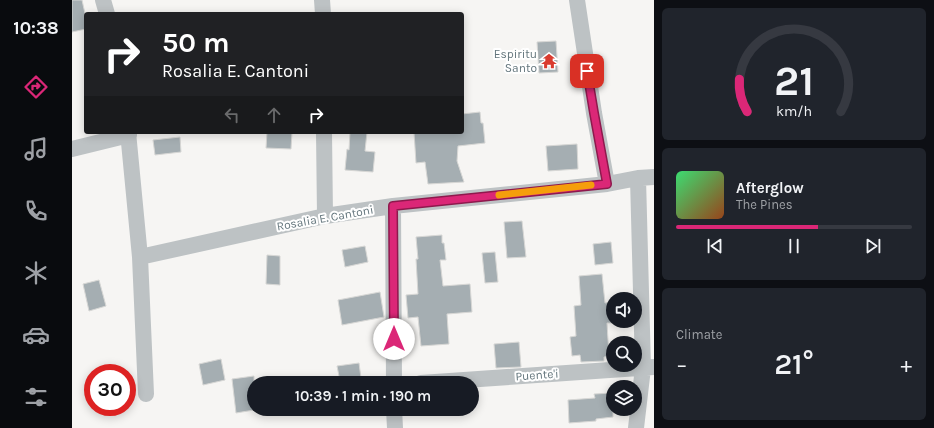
<!DOCTYPE html>
<html lang="en">
<head>
<meta charset="utf-8">
<style>
	body { margin:0; font-family:Karla,sans-serif; background:#20242c; color:#f1f3f6; height:100vh; display:flex; flex-direction:column; font-size:15px; white-space:nowrap }
	* { box-sizing:border-box; margin:0 }
	p { font-size:13px; color:#9ea1a6 }
	.icon { flex:none; width:22px; height:22px; fill:none; stroke:currentColor; stroke-width:2; stroke-linecap:round; stroke-linejoin:round }
	.map { position:relative; flex:1; overflow:hidden }
	.panel { display:flex; flex-direction:column; gap:8px; padding:8px; background:#0d0f14; width:280px }
	.panel>* { flex:none }
	.hud { position:absolute; left:12px; top:12px; width:380px; height:122px; border-radius:4px; box-shadow:0 2px 10px #0003; background:#202124; color:#fff; overflow:hidden }
	.buttons { position:absolute; left:534px; top:292px; display:grid; gap:8px }
	.buttons a { display:grid; place-items:center; width:36px; height:36px; border-radius:50%; background:#171b24; box-shadow:0 2px 10px #0003; font-size:20px }
	.speed { position:absolute; left:12px; top:364px; display:flex; gap:8px; font-size:20px; font-weight:700; text-align:center }
	.speed>* { display:grid; place-content:center; width:52px; height:52px; border-radius:50%; background:#171b24; box-shadow:0 2px 10px #0003; line-height:1 }
	.speed .limit { border:6px solid #d22; background:#fff; color:#111 }
	.pin { position:absolute; display:grid; place-items:center; width:34px; height:34px; color:#fff; margin:-17px; border-radius:8px; box-shadow:0 2px 6px #0006 }
	.me { position:absolute; width:44px; margin:-22px; rotate:0deg; stroke-linejoin:round; filter:drop-shadow(0 0 3px #0008) }
	.turn { display:flex; align-items:center; gap:14px; height:84px; padding:0 12px; font-size:18px }
	.turn .icon { width:52px; height:52px; stroke-width:2.5 }
	.turn b { display:block; font-size:28px; line-height:34px }
	.lanes { display:flex; align-items:center; height:38px; padding:0 12px; background:#0003; justify-content:center; gap:20px; direction:ltr }
	.lanes .off { opacity:.35 }
	.big { font-size:30px; font-weight:600; line-height:1.1 }
	.panel .tile { flex:1; display:flex; flex-direction:column; justify-content:center; gap:6px; min-width:0; padding:0 14px; border-radius:6px; background:#20242c }
	.panel .dial { align-items:center; gap:0 }
	.dial svg { height:104px; overflow:visible; fill:none; stroke:#363941; stroke-width:7; stroke-linecap:round; text-anchor:middle }
	.dial text { fill:#f1f3f6; stroke:none }
	.song { display:flex; align-items:center; gap:12px }
	.cover { width:48px; height:48px; border-radius:6px; background:linear-gradient(135deg,hsl(140 70% 55%),hsl(20 70% 35%)) }
	.played { height:4px; border-radius:2px; background:linear-gradient(90deg,#db2777 60%,#363941 60%) }
	.keys { display:flex; justify-content:space-around; direction:ltr }
	.heat { display:flex; justify-content:space-between; align-items:center; font-size:22px; direction:ltr }
	.trip { position:absolute; left:175px; top:376px; width:232px; height:40px; border-radius:20px; background:#171b24; box-shadow:0 2px 10px #0003; font-weight:600; line-height:40px; text-align:center }
	main { display:flex; flex:1; min-height:0 }
	.menu { display:flex; flex-direction:column; width:72px; justify-content:space-around; align-items:center; background:#090b0e; color:#9ea1a6 }
	.menu .icon { width:28px; height:28px }
	.menu .active { color:#db2777 }
	.menu b { font-size:18px; color:#f1f3f6 }
	.map>svg:first-child { display:block }
</style>
</head>
<body>
<main>
<nav class="menu">
<b>10:38</b>
<svg class="icon active" aria-label="directions" viewBox="0 0 24 24"><path d="M12 3l9 9-9 9-9-9zM9 14v-3h6M13 9l2 2-2 2"/></svg>
<svg class="icon" aria-label="music" viewBox="0 0 24 24"><path d="M9 18V5l10-2v13"/><circle cx="6" cy="18" r="3"/><circle cx="16" cy="16" r="3"/></svg>
<svg class="icon" aria-label="phone" viewBox="0 0 24 24"><path d="M5 4h4l2 5-3 2q2 4 5 5l2-3 5 2v4C11 20 4 13 5 4z"/></svg>
<svg class="icon" aria-label="climate" viewBox="0 0 24 24"><path d="M12 3v18M4 7l16 10M4 17L20 7"/></svg>
<svg class="icon" aria-label="car" viewBox="0 0 24 24"><path d="M5 17H2v-5l4-1 3-4h7l3 4 3 1v5h-3M9 17h6M6 11h13"/><circle cx="7" cy="17" r="2"/><circle cx="17" cy="17" r="2"/></svg>
<svg class="icon" aria-label="filters" viewBox="0 0 24 24"><path d="M4 7h16M4 17h16"/><circle cx="9" cy="7" r="2"/><circle cx="15" cy="17" r="2"/></svg>
</nav>
<div class="map">
<svg width="582" height="428" viewBox="0 0 582 428">
	<rect width="100%" height="100%" fill="#f6f5f3"/>
	<path fill="#a5aeb2" stroke="#d7d7d5" d="M0 0H10L14 18V29L0 32Z
		M484 41 486 72 467 73 465 42Z
		M408 112 409 123H411L413 143 386 146 385 161 392 182 356 184 353 162 344 163 342 132H390V114Z
		M195 132H220L219 149 194 148Z
		M278 132H295L293 151 303 152 301 172 273 170 275 149 277 150Z
		M108 137 109 152 83 155 81 140Z
		M505 144 506 169 476 171 474 146Z
		M450 221 454 257 435 258 432 222Z
		M370 235V243H372L374 260H368L371 286 398 284 400 312 375 314 377 344 349 346 346 317 336 318 334 295 346 294 344 259H346L344 237Z
		M539 242 541 263 523 265 521 244Z
		M293 246 296 262 273 267 270 250Z
		M423 252 426 282 413 283 410 253Z
		M195 255 208 256V285L194 284Z
		M530 274 533 303 541 302V323H535L537 356 532 357V361L509 362 508 355 500 356 498 337 504 336 502 306 509 305 507 276Z
		M27 280 34 306 17 311 11 284Z
		M308 292 312 317 270 325 266 300Z
		M447 342 449 367 424 368 422 344Z
		M149 359 153 380 131 385 127 364Z
		M287 363 289 378 268 381 265 366Z
		M182 376V410L164 413 160 379Z
		M541 393V417L524 419V421L497 423 496 400 523 398 522 394Z"/>
	<g fill="none" stroke-linecap="round" stroke-linejoin="round">
		<path stroke="#bdc2c4" stroke-width="16" d="M31 0 35 14
			M250 0 251 14
			M505 0 522 113 535 184
			M56 132 68 257 74 394
			M252 132 253 216
			M0 149 57 135
			M321 206 322 383
			M68 257 253 216 321 206 535 184 566 178 582 177
			M349 383 582 367
			M322 409 323 428
			M564 428 571 368 566 178"/>
	</g>
	<g fill="none" stroke-linecap="round" stroke-linejoin="round">
		<defs>
			<path id="route" d="M322 339 321 206 535 184 522 113 515 71"/>
		</defs>
		<use href="#route" stroke="#8e194d" stroke-width="10"/>
		<use href="#route" stroke="#db2777" stroke-width="7"/>
		<path stroke="#f59e0b" stroke-width="7" d="M427 195 519 185"/>
	</g>
	<defs>
		<symbol id="temple-bare" viewBox="-9 -9 18 18"><path d="M0-6L5-2H3V0L6.5 2.5H4V6H1.5V3h-3V6H-4V2.5H-6.5L-3 0V-2H-5Z" fill="#d93b2f" stroke="#fff" stroke-width="2.5" paint-order="stroke"/></symbol>
	</defs>
	<g fill-rule="evenodd">
		<use href="#temple-bare" x="466" y="50" width="22" height="22"/>
	</g>
	<g text-anchor="middle" stroke-width="4" stroke-linejoin="round" paint-order="stroke">
		<g font-size="12" fill="#63757c" stroke="#fff" text-anchor="end">
			<text x="465" y="58">Espiritu<tspan x="465" dy="14">Santo</tspan></text>
		</g>
		<g font-size="12" fill="#63757c" stroke="#fff">
			<text transform="translate(253 218) rotate(-10)" y="4">Rosalia E. Cantoni</text>
			<text transform="translate(465 375) rotate(-4)" y="4">Puente'i</text>
		</g>
	</g>
</svg>
<div class="buttons">
<a><svg class="icon" aria-label="sound" viewBox="0 0 24 24"><path d="M4 9h4l5-4v14l-5-4H4zM17 9q2 3 0 6"/></svg></a>
<a><svg class="icon" aria-label="search" viewBox="0 0 24 24"><circle cx="10" cy="10" r="6"/><path d="M15 15l6 6"/></svg></a>
<a><svg class="icon" aria-label="layers" viewBox="0 0 24 24"><path d="M12 4l9 5-9 5-9-5zM3 14l9 5 9-5"/></svg></a>
</div>
<div class="speed"><div class="limit">30</div></div>
<div class="pin" style="left:515px;top:71px;background:#d93025"><svg class="icon" aria-label="arrive" viewBox="0 0 24 24"><path d="M6 21V4h12l-3 4 3 4H6"/></svg></div>
<svg class="me" style="left:322px;top:339px" viewBox="-20 -20 40 40"><circle r="19" fill="#fff"/><path d="M0-13L10 11 0 6-10 11z" fill="#db2777"/></svg>
<div class="trip">10:39 · 1 min · 190 m</div>
<div class="hud">
<div class="turn"><svg class="icon" aria-label="right" viewBox="0 0 24 24"><path d="M7 20v-9h11M14 6l5 5-5 5"/></svg><div><b>50 m</b>Rosalia E. Cantoni</div></div>
<div class="lanes"><svg class="icon off" aria-label="left" viewBox="0 0 24 24"><path d="M17 20v-9H6M10 6l-5 5 5 5"/></svg><svg class="icon off" aria-label="ahead" viewBox="0 0 24 24"><path d="M12 20V5M6 11l6-6 6 6"/></svg><svg class="icon" aria-label="right" viewBox="0 0 24 24"><path d="M7 20v-9h11M14 6l5 5-5 5"/></svg></div>
</div>
</div>
<section class="panel">
<div class="tile dial"><svg viewBox="0 0 100 80">
<path d="M14 69A42 42 0 1 1 86 69"/>
<path d="M14 69A42 42 0 0 1 8 44" stroke="#db2777"/>
<text x="50" y="56" font-size="32" font-weight="700">21</text>
<text x="50" y="72" font-size="11">km/h</text>
</svg></div>
<div class="tile">
<div class="song"><i class="cover"></i><div><b>Afterglow</b><p>The Pines</p></div></div>
<div class="played"></div>
<div class="keys"><svg class="icon" aria-label="previous" viewBox="0 0 24 24"><path d="M18 5L8 12l10 7zM5 5v14"/></svg><svg class="icon" aria-label="pause" viewBox="0 0 24 24"><path d="M8 5v14M16 5v14"/></svg><svg class="icon" aria-label="next" viewBox="0 0 24 24"><path d="M6 5l10 7-10 7zM19 5v14"/></svg></div>
</div>
<div class="tile"><p>Climate</p>
<div class="heat"><a>−</a><b class="big">21°</b><a>+</a></div>
</div>
</section>
</main>
</body>
</html>
